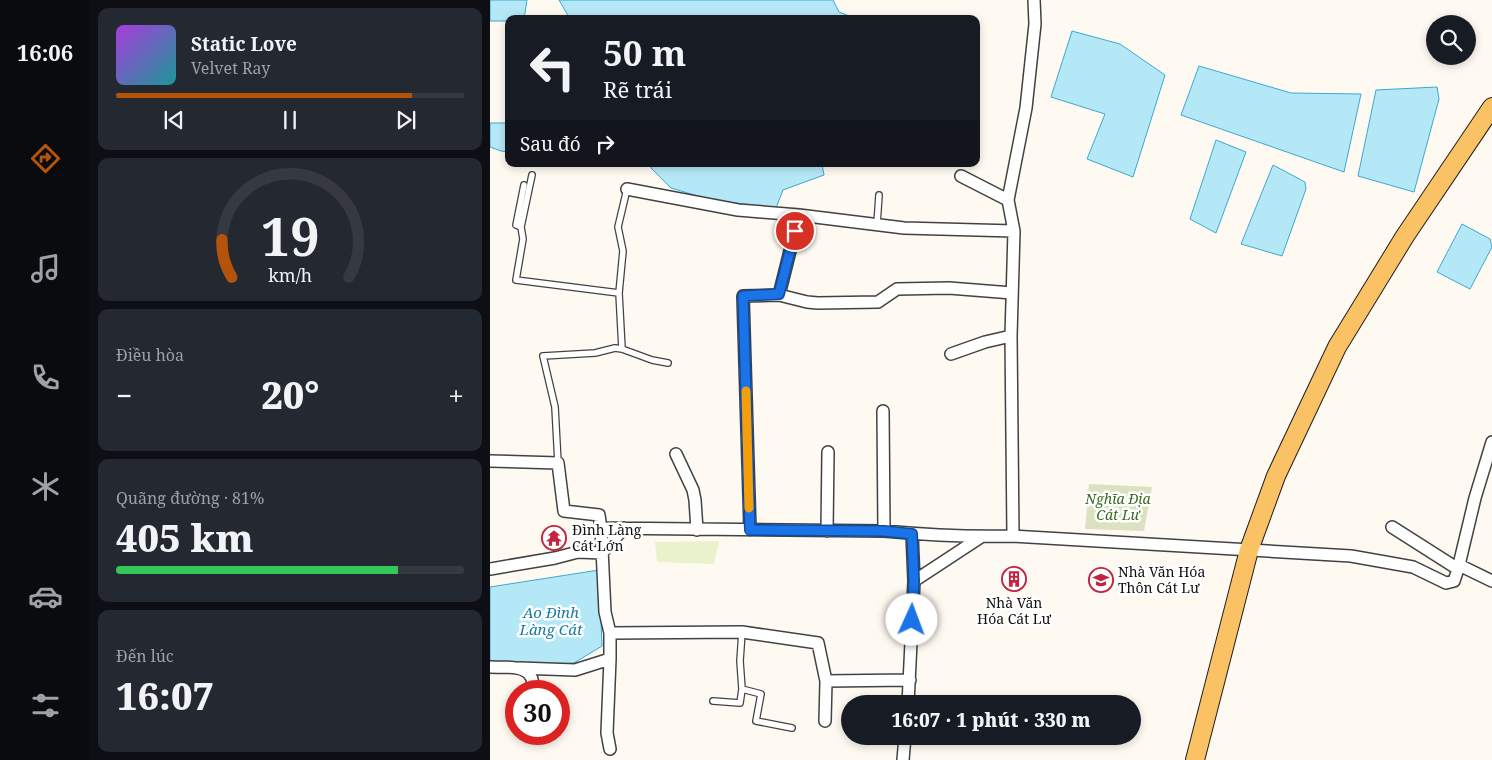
<!DOCTYPE html>
<html lang="vi">
<head>
<meta charset="utf-8">
<style>
	body { margin:0; font-family:"Noto Serif",serif; background:#242831; color:#f1f3f6; height:100vh; display:flex; flex-direction:column; font-size:19px; white-space:nowrap }
	* { box-sizing:border-box; margin:0 }
	p { font-size:16px; color:#9ea1a6 }
	.icon { flex:none; width:28px; height:28px; fill:none; stroke:currentColor; stroke-width:2; stroke-linecap:round; stroke-linejoin:round }
	.map { position:relative; flex:1; overflow:hidden }
	.sheet { display:flex; flex-direction:column; gap:8px; padding:8px; background:#0d0f14; width:400px }
	.sheet>* { flex:none }
	.guide { position:absolute; left:15px; top:15px; width:475px; height:152px; border-radius:10px; box-shadow:0 2px 8px #0003; background:#171b24; color:#f1f3f6; overflow:hidden }
	.tools { position:absolute; left:936px; top:15px; display:grid; gap:10px }
	.tools a { display:grid; place-items:center; width:50px; height:50px; border-radius:50%; background:#171b24; box-shadow:0 2px 8px #0003; font-size:25px }
	.speed { position:absolute; left:15px; top:680px; display:flex; gap:10px; font-size:25px; font-weight:700; text-align:center }
	.speed>* { display:grid; place-content:center; width:65px; height:65px; border-radius:50%; background:#171b24; box-shadow:0 2px 8px #0003; line-height:1 }
	.speed .limit { border:8px solid #d22; background:#fff; color:#111 }
	.pin { position:absolute; display:grid; place-items:center; width:42px; height:42px; color:#fff; margin:-21px; border:2px solid #fff; border-radius:50%; box-shadow:0 1px 5px #0007 }
	.me { position:absolute; width:55px; margin:-28px; rotate:2deg; stroke-linejoin:round; filter:drop-shadow(0 0 4px #0008) }
	.turn { display:flex; align-items:center; gap:18px; height:105px; padding:0 15px; font-size:22px }
	.turn .icon { width:65px; height:65px; stroke-width:2.5 }
	.turn b { display:block; font-size:35px; line-height:42px }
	.then { display:flex; align-items:center; height:48px; padding:0 15px; background:#0003; gap:10px; font-size:19px }
	.big { font-size:38px; font-weight:800; line-height:1.1 }
	.sheet .tile { flex:1; display:flex; flex-direction:column; justify-content:center; gap:8px; min-width:0; padding:0 18px; border-radius:10px; background:#242831 }
	.sheet .dial { align-items:center; gap:0 }
	.dial svg { height:130px; overflow:visible; fill:none; stroke:#363941; stroke-width:7; stroke-linecap:round; text-anchor:middle }
	.dial text { fill:#f1f3f6; stroke:none }
	.song { display:flex; align-items:center; gap:15px }
	.cover { width:60px; height:60px; border-radius:8px; background:linear-gradient(135deg,hsl(280 70% 55%),hsl(180 70% 35%)) }
	.played { height:5px; border-radius:2px; background:linear-gradient(90deg,#b45309 85%,#363941 85%) }
	.keys { display:flex; justify-content:space-around; direction:ltr }
	.heat { display:flex; justify-content:space-between; align-items:center; font-size:28px; direction:ltr }
	.charge { height:8px; border-radius:4px; background:linear-gradient(90deg,#34c759 81%,#363941 0) }
	.trip { position:absolute; left:351px; top:695px; width:300px; height:50px; border-radius:25px; background:#171b24; box-shadow:0 2px 8px #0003; font-weight:800; line-height:50px; text-align:center }
	main { display:flex; flex:1; min-height:0 }
	.dock { display:flex; flex-direction:column; width:90px; justify-content:space-around; align-items:center; background:#090b0e; color:#9ea1a6 }
	.dock .icon { width:35px; height:35px }
	.dock .on { color:#b45309 }
	.dock b { font-size:22px; color:#f1f3f6 }
	.map>svg:first-child { display:block }
</style>
</head>
<body>
<main>
<nav class="dock">
<b>16:06</b>
<svg class="icon on" aria-label="directions" viewBox="0 0 24 24"><path d="M12 3l9 9-9 9-9-9zM9 14v-3h6M13 9l2 2-2 2"/></svg>
<svg class="icon" aria-label="music" viewBox="0 0 24 24"><path d="M9 18V5l10-2v13"/><circle cx="6" cy="18" r="3"/><circle cx="16" cy="16" r="3"/></svg>
<svg class="icon" aria-label="phone" viewBox="0 0 24 24"><path d="M5 4h4l2 5-3 2q2 4 5 5l2-3 5 2v4C11 20 4 13 5 4z"/></svg>
<svg class="icon" aria-label="climate" viewBox="0 0 24 24"><path d="M12 3v18M4 7l16 10M4 17L20 7"/></svg>
<svg class="icon" aria-label="car" viewBox="0 0 24 24"><path d="M5 17H2v-5l4-1 3-4h7l3 4 3 1v5h-3M9 17h6M6 11h13"/><circle cx="7" cy="17" r="2"/><circle cx="17" cy="17" r="2"/></svg>
<svg class="icon" aria-label="filters" viewBox="0 0 24 24"><path d="M4 7h16M4 17h16"/><circle cx="9" cy="7" r="2"/><circle cx="15" cy="17" r="2"/></svg>
</nav>
<section class="sheet">
<div class="tile">
<div class="song"><i class="cover"></i><div><b>Static Love</b><p>Velvet Ray</p></div></div>
<div class="played"></div>
<div class="keys"><svg class="icon" aria-label="previous" viewBox="0 0 24 24"><path d="M18 5L8 12l10 7zM5 5v14"/></svg><svg class="icon" aria-label="pause" viewBox="0 0 24 24"><path d="M8 5v14M16 5v14"/></svg><svg class="icon" aria-label="next" viewBox="0 0 24 24"><path d="M6 5l10 7-10 7zM19 5v14"/></svg></div>
</div>
<div class="tile dial"><svg viewBox="0 0 100 80">
<path d="M14 69A42 42 0 1 1 86 69"/>
<path d="M14 69A42 42 0 0 1 8 46" stroke="#b45309"/>
<text x="50" y="56" font-size="32" font-weight="700">19</text>
<text x="50" y="72" font-size="11">km/h</text>
</svg></div>
<div class="tile"><p>Điều hòa</p>
<div class="heat"><a>−</a><b class="big">20°</b><a>+</a></div>
</div>
<div class="tile"><p>Quãng đường · 81%</p><b class="big">405 km</b><div class="charge"></div></div>
<div class="tile"><p>Đến lúc</p><b class="big">16:07</b></div>
</section>
<div class="map">
<svg width="1002" height="760" viewBox="0 0 1002 760">
	<rect width="100%" height="100%" fill="#fffaf1"/>
	<path fill="#dce2c1" d="M599 484 662 487 654 531 595 529Z"/>
	<path fill="#eaf2cb" d="M229 541 224 564 167 562 165 542Z"/>
	<path fill="#b5e8f7" stroke="#3aa9d0" d="M0 0H37L34 19H19V21H0Z
		M69 0H343L349 12 362 17V19H80Z
		M582 31 630 44 675 75 643 177 597 159 615 114 561 97Z
		M709 66 801 93 871 94 854 172 691 115Z
		M947 87 949 99 924 192 868 176 886 90Z
		M0 123H19V152L11 151 0 147Z
		M726 140 756 152 726 233 700 219Z
		M161 164H332L334 175 293 190 286 208 221 200 181 188 161 168Z
		M783 165 815 182 816 189 792 256 751 244Z
		M972 224 1000 239 1002 247 980 289 947 272Z
		M109 570 112 646 84 663 10 667 0 665V587Z"/>
	<g fill="none" stroke-linecap="round" stroke-linejoin="round">
		<defs>
			<path id="service" d="M42 175 31 227 33 239 26 280 129 293
				M387 224 389 195
				M31 227 26 225 34 185
				M132 349 129 293 133 251 128 227 137 189
				M68 463 65 407 53 356 105 353 125 348 132 349 162 360 178 363
				M252 689 271 694 266 721 302 728
				M223 701 250 703 252 689 250 661 252 632"/>
			<path id="minor" d="M471 176 518 200
				M137 189 248 210 309 215 414 228 524 231
				M289 295 309 215
				M461 354 495 342 521 336
				M393 411 394 531
				M186 454 203 490 205 500 207 530
				M0 461 68 463 74 511 109 515 111 528 394 531C437 535 480 537 523 536L861 556 923 567 956 583 964 581 968 569 902 527
				M111 528 115 612 120 633V659L117 733 120 749
				M260 530 253 296 289 295 317 302 328 303 388 302 407 289 459 288 522 293
				M337 531 338 452
				M523 536 521 336 524 231 518 200 536 108 545 24 544 0
				M969 565 1002 581
				M0 569 65 558 88 552 112 553 134 528
				M968 569 985 498 1002 442
				M424 581 491 537
				M120 633 252 632 328 643 336 681 420 680
				M0 667C12 668 35 664 41 677 43 680 43 686 43 689
				M29 668 85 670 120 659
				M418 704 424 581 422 534
				M335 721 336 681
				M413 760 415 736"/>
			<path id="primary" d="M705 760 759 550 786 476 847 347 915 236 1002 107"/>
		</defs>
		<use href="#service" stroke="#424242" stroke-width="8"/>
		<use href="#minor" stroke="#424242" stroke-width="14"/>
		<use href="#primary" stroke="#202020" stroke-width="20"/>
		<use href="#service" stroke="#fff" stroke-width="5.5"/>
		<use href="#minor" stroke="#fff" stroke-width="11"/>
		<use href="#primary" stroke="#fac165" stroke-width="18"/>
	</g>
	<g fill="none" stroke-linecap="round" stroke-linejoin="round">
		<defs>
			<path id="route" d="M305 231 289 294 253 296 260 530 394 531 422 534 424 581 422 620"/>
		</defs>
		<use href="#route" stroke="#114b97" stroke-width="12"/>
		<use href="#route" stroke="#1a73e8" stroke-width="9"/>
		<path stroke="#f59e0b" stroke-width="9" d="M256 391 259 508"/>
	</g>
	<defs>
		<symbol id="temple-ring" viewBox="-11 -11 22 22"><circle r="9.5" fill="#fff" stroke="#c22441" stroke-width="1.5"/><path d="M0-6L5-2H3V0L6.5 2.5H4V6H1.5V3h-3V6H-4V2.5H-6.5L-3 0V-2H-5Z" fill="#c22441"/></symbol>
		<symbol id="building-ring" viewBox="-11 -11 22 22"><circle r="9.5" fill="#fff" stroke="#c22441" stroke-width="1.5"/><path d="M-4-6H4V6H1V3H-1V6H-4ZM-2.5-4.3h1.7v1.8h-1.7ZM.8-4.3h1.7v1.8H.8ZM-2.5-1h1.7V.8h-1.7ZM.8-1h1.7V.8H.8Z" fill="#c22441"/></symbol>
		<symbol id="school-ring" viewBox="-11 -11 22 22"><circle r="9.5" fill="#fff" stroke="#c22441" stroke-width="1.5"/><path d="M0-5L7-2L0 1L-7-2ZM-4 1L0 2.5L4 1V4Q0 6-4 4Z" fill="#c22441"/></symbol>
	</defs>
	<g fill-rule="evenodd">
		<use href="#temple-ring" x="50" y="524" width="28" height="28"/>
		<use href="#building-ring" x="510" y="565" width="28" height="28"/>
		<use href="#school-ring" x="597" y="566" width="28" height="28"/>
	</g>
	<g text-anchor="middle" stroke-width="5" stroke-linejoin="round" paint-order="stroke">
		<g font-size="14" font-style="italic" fill="#37691d" stroke="#fff">
			<text x="628" y="504">Nghĩa Địa<tspan x="628" dy="16">Cát Lư</tspan></text>
		</g>
		<g font-size="14" fill="#0f0f0f" stroke="#fff" text-anchor="start">
			<text x="82" y="535">Đình Làng<tspan x="82" dy="16">Cát Lớn</tspan></text>
			<text x="628" y="577">Nhà Văn Hóa<tspan x="628" dy="16">Thôn Cát Lư</tspan></text>
			<text x="524" y="608" text-anchor="middle">Nhà Văn<tspan x="524" dy="16">Hóa Cát Lư</tspan></text>
		</g>
		<g font-size="15" font-style="italic" fill="#1579a4" stroke="#fff">
			<text x="61" y="618">Ao Đình<tspan x="61" dy="17">Làng Cát</tspan></text>
		</g>
	</g>
</svg>
<div class="tools">
<a><svg class="icon" aria-label="search" viewBox="0 0 24 24"><circle cx="10" cy="10" r="6"/><path d="M15 15l6 6"/></svg></a>
</div>
<div class="speed"><div class="limit">30</div></div>
<div class="pin" style="left:305px;top:231px;background:#d93025"><svg class="icon" aria-label="arrive" viewBox="0 0 24 24"><path d="M6 21V4h12l-3 4 3 4H6"/></svg></div>
<svg class="me" style="left:422px;top:620px" viewBox="-20 -20 40 40"><circle r="19" fill="#fff"/><path d="M0-13L10 11 0 6-10 11z" fill="#1a73e8"/></svg>
<div class="trip">16:07 · 1 phút · 330 m</div>
<div class="guide">
<div class="turn"><svg class="icon" aria-label="left" viewBox="0 0 24 24"><path d="M17 20v-9H6M10 6l-5 5 5 5"/></svg><div><b>50 m</b>Rẽ trái</div></div>
<div class="then">Sau đó<svg class="icon" aria-label="right" viewBox="0 0 24 24"><path d="M7 20v-9h11M14 6l5 5-5 5"/></svg></div>
</div>
</div>
</main>
</body>
</html>
